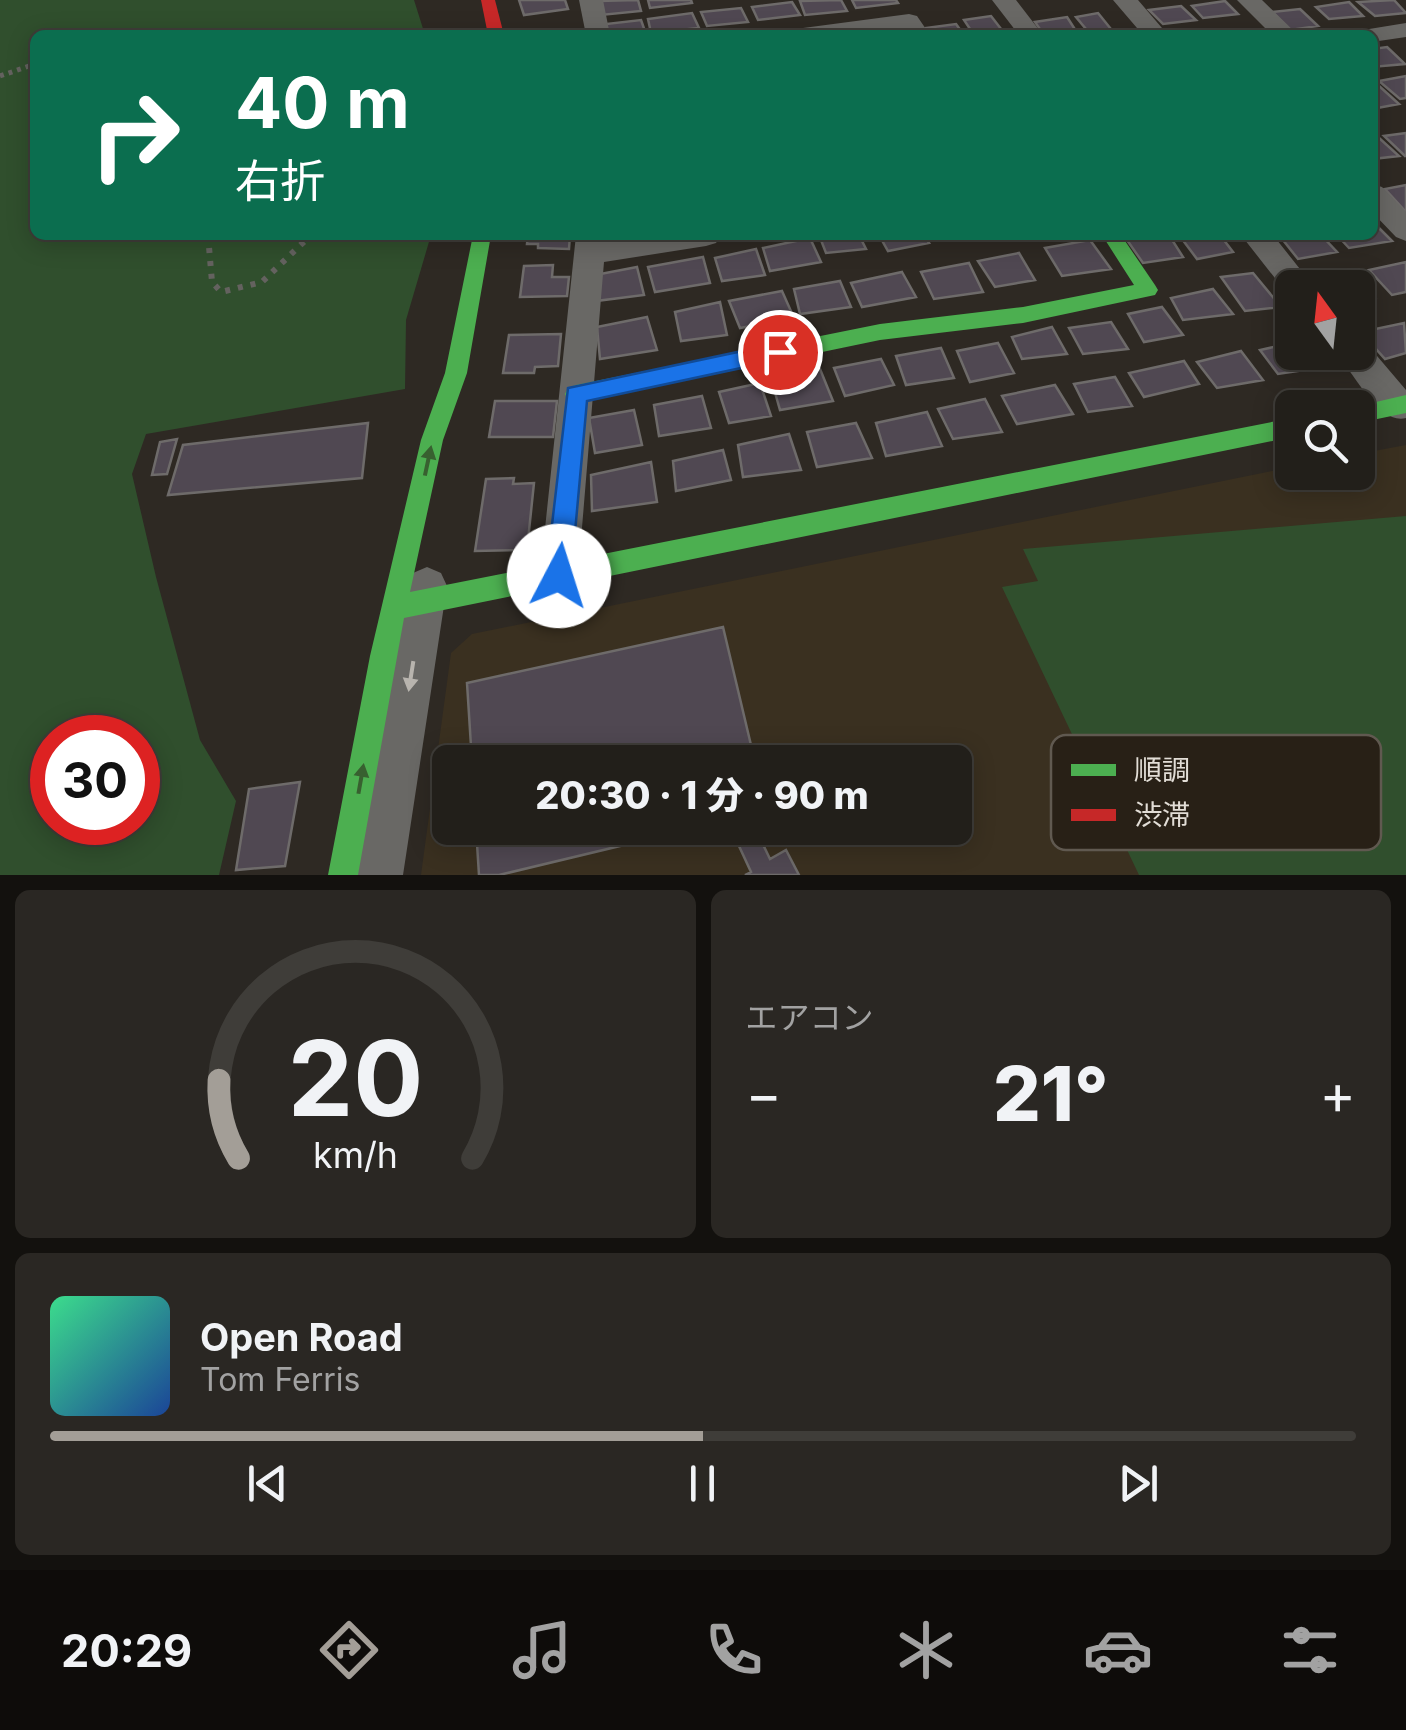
<!DOCTYPE html>
<html lang="ja">
<head>
<meta charset="utf-8">
<style>
	body { margin:0; font-family:Inter,"Noto Sans JP",sans-serif; background:#2a2723; color:#f1f3f6; height:100vh; display:flex; flex-direction:column; font-size:38px; white-space:nowrap }
	* { box-sizing:border-box; margin:0 }
	p { font-size:32px; color:#a2a2a2 }
	.icon { flex:none; width:55px; height:55px; fill:none; stroke:currentColor; stroke-width:2; stroke-linecap:round; stroke-linejoin:round }
	.map { position:relative; height:875px; overflow:hidden }
	.details { display:flex; flex-direction:column; gap:15px; padding:15px; background:#13110e; flex:1 }
	.details>* { flex:none }
	.guide { position:absolute; left:30px; top:30px; width:1348px; height:210px; border-radius:15px; box-shadow:0 5px 25px #0003,0 0 0 2px #3f3d39; background:#0b6e4f; color:#fff; overflow:hidden }
	.needle { width:65px; rotate:345deg }
	.tools { position:absolute; left:1275px; top:270px; display:grid; gap:20px }
	.tools a { display:grid; place-items:center; width:100px; height:100px; border-radius:15px; background:#221f1a; box-shadow:0 5px 25px #0003,0 0 0 2px #3f3d39; font-size:50px }
	.speed { position:absolute; left:30px; top:715px; display:flex; gap:20px; font-size:50px; font-weight:700; text-align:center }
	.speed>* { display:grid; place-content:center; width:130px; height:130px; border-radius:50%; background:#221f1a; box-shadow:0 5px 25px #0003,0 0 0 2px #3f3d39; line-height:1 }
	.speed .limit { border:15px solid #d22; background:#fff; color:#111 }
	.pin { position:absolute; display:grid; place-items:center; width:85px; height:85px; color:#fff; margin:-42px; border:5px solid #fff; border-radius:50%; box-shadow:0 2px 10px #0007 }
	.me { position:absolute; width:110px; margin:-55px; rotate:5deg; stroke-linejoin:round; filter:drop-shadow(0 0 8px #0008) }
	.turn { display:flex; align-items:center; gap:35px; height:210px; padding:0 40px; font-size:45px }
	.turn .icon { width:130px; height:130px; stroke-width:2.5 }
	.turn b { display:block; font-size:70px; line-height:85px }
	.big { font-size:75px; font-weight:800; line-height:1.1 }
	.details .widget { flex:1; display:flex; flex-direction:column; justify-content:center; gap:15px; min-width:0; padding:0 35px; border-radius:15px; background:#2a2723 }
	.details .dial { align-items:center; gap:0 }
	.dial svg { height:260px; overflow:visible; fill:none; stroke:#3f3d39; stroke-width:7; stroke-linecap:round; text-anchor:middle }
	.dial text { fill:#f1f3f6; stroke:none }
	.song { display:flex; align-items:center; gap:30px }
	.cover { width:120px; height:120px; border-radius:15px; background:linear-gradient(135deg,hsl(150 70% 55%),hsl(220 70% 35%)) }
	.played { height:10px; border-radius:5px; background:linear-gradient(90deg,#a39e97 50%,#3f3d39 50%) }
	.keys { display:flex; justify-content:space-around; direction:ltr }
	.heat { display:flex; justify-content:space-between; align-items:center; font-size:55px; direction:ltr }
	.details .tiles { flex:1; display:grid; gap:15px; grid-template-columns:1fr 1fr }
	.widget:last-child { grid-column:span 2 }
	.trip { position:absolute; left:432px; top:745px; width:540px; height:100px; border-radius:15px; background:#221f1a; box-shadow:0 5px 25px #0003,0 0 0 2px #3f3d39; font-weight:800; line-height:100px; text-align:center }
	.menu { display:flex; height:160px; justify-content:space-around; align-items:center; background:#0e0c0a; color:#a2a2a2 }
	.menu .icon { width:70px; height:70px }
	.menu .on { color:#a39e97 }
	.menu b { font-size:45px; color:#f1f3f6 }
	.map>svg:first-child { display:block }
</style>
</head>
<body>
<div class="map">
<svg width="1406" height="875" viewBox="0 0 1406 875">
	<rect width="100%" height="100%" fill="#2e2923"/>
	<path fill="#3a3020" fill-rule="evenodd" d="M1406 445V875H421L451 653 472 634 1292 467V472H1358V454ZM450 762H955V828H450Z"/>
	<path fill="#304f2d" fill-rule="evenodd" d="M0 0H414L425 35H35V235H431L406 320 405 389 146 434 132 474 156 577 200 740 236 801 219 875H0ZM52 738H138V822H52Z
		M1406 516V875H1139L1002 587 1038 581 1023 549Z"/>
	<path fill="#504852" stroke="#6e6b6a" stroke-width="2.5" d="M519 0H565L568 9 524 15Z
		M638 0 641 11 601 15 598 1Z
		M648 0H691L692 3 650 8Z
		M841 0 847 11 805 15 800 1Z
		M852 0H896L898 3 856 8Z
		M1394 0 1406 13 1375 16 1358 2Z
		M1225 1 1238 14 1203 18 1192 6Z
		M792 2 800 15 758 20 752 7Z
		M1349 2 1363 16 1329 19 1316 7Z
		M1181 6 1196 20 1163 24 1149 10Z
		M741 8 748 22 707 26 701 12Z
		M1300 9 1318 26 1290 30 1272 12Z
		M692 13 699 28 651 33 648 19Z
		M1098 13 1115 34 1091 35 1076 17Z
		M991 16 1005 34 974 35 964 20Z
		M1067 17 1078 34 1044 35 1035 22Z
		M641 20 646 34 608 35 606 24Z
		M956 24 964 35H929L926 28Z
		M1387 47 1405 64 1372 67V49Z
		M1406 76V98L1400 99 1379 81Z
		M1378 85 1399 104 1372 109V86Z
		M1406 133V155L1405 156 1384 136Z
		M1378 137 1399 156 1372 159V138Z
		M1406 185V212L1385 189Z
		M1372 221 1392 241 1349 248 1337 235H1372Z
		M528 235H570L569 249 538 248V244H527Z
		M819 235H859L866 249 826 253Z
		M879 235H923L929 243 888 251Z
		M1149 235H1169L1183 257 1143 263 1127 240Z
		M1179 235H1220L1233 252 1197 259Z
		M1279 235H1321L1337 252 1298 259Z
		M810 238 821 262 770 271 763 248Z
		M1090 240 1111 269 1062 276 1045 248Z
		M756 249 765 275 722 281 715 258Z
		M1019 253 1035 280 995 287 978 261Z
		M703 257 710 283 655 292 648 267Z
		M1406 262V292L1392 295 1369 270Z
		M969 263 983 292 934 299 921 272Z
		M553 265 552 277H569L567 296 520 297 524 266Z
		M637 267 644 295 596 301 595 275Z
		M1351 271 1375 298 1358 302V288H1321L1314 279Z
		M902 272 916 297 862 307 851 283Z
		M1253 273 1281 307 1245 311 1221 277Z
		M840 281 851 307 800 314 794 289Z
		M1213 289 1233 314 1183 320 1171 298Z
		M782 291 794 318 740 328 729 301Z
		M720 302 727 335 681 341 675 312Z
		M1162 307 1183 335 1144 342 1128 314Z
		M647 317 657 350 600 359 597 327Z
		M1111 322 1128 349 1083 354 1069 328Z
		M1404 323 1406 353 1385 359 1361 332Z
		M1052 327 1067 354 1022 359 1012 337Z
		M561 334 558 366 535 367 534 373H503L509 335Z
		M998 343 1014 373 970 382 957 351Z
		M1292 343V352H1319L1331 366 1278 374 1260 350Z
		M941 348 954 378 906 385 896 356Z
		M1241 351 1263 380 1217 388 1197 362Z
		M881 359 894 385 845 396 834 368Z
		M1184 361 1199 384 1144 397 1129 373Z
		M820 369 833 401 780 410 772 382Z
		M1115 377 1132 406 1088 412 1074 384Z
		M760 383 771 416 729 423 719 392Z
		M1055 385 1073 414 1017 424 1002 396Z
		M702 396 711 428 659 436 654 405Z
		M985 399 1002 432 953 439 938 409Z
		M495 401H557L553 437H489Z
		M634 410 642 445 595 453 589 418Z
		M927 412 942 446 886 456 876 423Z
		M368 423 362 478 168 495 183 445Z
		M856 423 872 458 817 467 807 432Z
		M789 434 801 470 743 477 738 445Z
		M177 439 167 474 152 475 160 442Z
		M723 450 731 480 676 491 673 461Z
		M651 462 657 502 592 511 591 475Z
		M514 478 513 484 534 483 527 550 475 551 486 479Z
		M723 627 755 762H472L467 683Z
		M300 782 285 866 236 870 249 789Z
		M476 828H695L499 875H479Z
		M743 828H755L770 859 786 850 799 875H745L751 872 733 833Z"/>
	<g fill="none" stroke-linecap="round" stroke-linejoin="round">
		<path stroke="#64625f" stroke-width="5" stroke-dasharray="4 5" stroke-linecap="butt" d="M0 76 35 64"/>
		<path stroke="#64625f" stroke-width="6" stroke-dasharray="5 8" stroke-linecap="butt" d="M208 235 212 282 221 292 262 282 311 235"/>
		<path fill="#696865" fill-rule="evenodd" d="M579 0H603L610 35H586Z
			M992 0H1016L1043 35H1019Z
			M1113 0H1138L1168 35H1143Z
			M1237 0H1262L1298 35H1272Z
			M909 14 917 16 930 35H906L902 29 857 35H791L803 28Z
			M1406 23V37L1372 42V35H1360L1363 30Z
			M1372 184 1382 187 1406 212V241L1396 237 1372 212Z
			M576 235H606L605 240 635 235H721L716 243 706 246 604 262 578 576 573 589 559 594 545 589 540 576Z
			M1241 235H1273L1315 288H1292V297L1289 296Z
			M1358 340 1366 343 1406 390V418C1381 425 1357 379 1342 361L1338 352H1358Z
			M427 567 441 573 447 586 403 875H357L407 586 413 573Z"/>
		<path fill="#4caf50" fill-rule="evenodd" d="M473 235H491L467 373 443 440 410 592 1292 418V437L404 618 358 875H328L370 656 421 440 445 373Z
			M1102 235H1121L1155 285 1158 290 1155 295 1023 323 880 340 576 403 568 400 565 394 568 388 576 385 880 324 1023 307 1134 285Z
			M1406 395V413L1358 423V408H1350Z"/>
		<path fill="#c62828" fill-rule="evenodd" d="M481 0H495L504 35H488Z"/>
	</g>
	<defs><path id="oneway-solid" d="M-6-.8H1V-3.2L6.5 0L1 3.2V.8H-6Z" transform="scale(2.5)"/></defs>
	<g fill="#386030">
		<use href="#oneway-solid" transform="translate(428 461) rotate(-78)"/>
		<use href="#oneway-solid" transform="translate(361 779) rotate(-80)"/>
	</g>
	<use fill="#b8b4ae" href="#oneway-solid" transform="translate(411 676) rotate(99)"/>
	<path fill="#1a73e8" stroke="#114b97" stroke-width="2.5" d="M780 343 791 352 788 358 587 401 571 576 568 584 559 588 550 584 546 576 568 388Z"/>
	<rect x="1051" y="735" width="330" height="115" rx="15" fill="#282016" stroke="#605950" stroke-width="2.5"/>
	<rect x="1071" y="764" width="45" height="12" fill="#4caf50"/>
	<rect x="1071" y="809" width="45" height="12" fill="#c62828"/>
	<g font-size="28" fill="#e2ddd6">
		<text x="1134" y="780">順調</text>
		<text x="1134" y="825">渋滞</text>
	</g>
</svg>
<div class="tools">
<a><svg class="needle" viewBox="-14 -14 28 28"><path d="M0-13l5 13h-10z" fill="#e53935"/><path d="M0 13l5-13h-10z" fill="#a2a2a2"/></svg></a>
<a><svg class="icon" aria-label="search" viewBox="0 0 24 24"><circle cx="10" cy="10" r="6"/><path d="M15 15l6 6"/></svg></a>
</div>
<div class="speed"><div class="limit">30</div></div>
<div class="pin" style="left:780px;top:352px;background:#d93025"><svg class="icon" aria-label="arrive" viewBox="0 0 24 24"><path d="M6 21V4h12l-3 4 3 4H6"/></svg></div>
<svg class="me" style="left:559px;top:576px" viewBox="-20 -20 40 40"><circle r="19" fill="#fff"/><path d="M0-13L10 11 0 6-10 11z" fill="#1a73e8"/></svg>
<div class="trip">20:30 · 1 分 · 90 m</div>
<div class="guide">
<div class="turn"><svg class="icon" aria-label="right" viewBox="0 0 24 24"><path d="M7 20v-9h11M14 6l5 5-5 5"/></svg><div><b>40 m</b>右折</div></div>
</div>
</div>
<section class="details">
<div class="tiles">
<div class="widget dial"><svg viewBox="0 0 100 80">
<path d="M14 69A42 42 0 1 1 86 69"/>
<path d="M14 69A42 42 0 0 1 8 45" stroke="#a39e97"/>
<text x="50" y="56" font-size="32" font-weight="700">20</text>
<text x="50" y="72" font-size="11">km/h</text>
</svg></div>
<div class="widget"><p>エアコン</p>
<div class="heat"><a>−</a><b class="big">21°</b><a>+</a></div>
</div>
<div class="widget">
<div class="song"><i class="cover"></i><div><b>Open Road</b><p>Tom Ferris</p></div></div>
<div class="played"></div>
<div class="keys"><svg class="icon" aria-label="previous" viewBox="0 0 24 24"><path d="M18 5L8 12l10 7zM5 5v14"/></svg><svg class="icon" aria-label="pause" viewBox="0 0 24 24"><path d="M8 5v14M16 5v14"/></svg><svg class="icon" aria-label="next" viewBox="0 0 24 24"><path d="M6 5l10 7-10 7zM19 5v14"/></svg></div>
</div>
</div>
</section>
<nav class="menu">
<b>20:29</b>
<svg class="icon on" aria-label="directions" viewBox="0 0 24 24"><path d="M12 3l9 9-9 9-9-9zM9 14v-3h6M13 9l2 2-2 2"/></svg>
<svg class="icon" aria-label="music" viewBox="0 0 24 24"><path d="M9 18V5l10-2v13"/><circle cx="6" cy="18" r="3"/><circle cx="16" cy="16" r="3"/></svg>
<svg class="icon" aria-label="phone" viewBox="0 0 24 24"><path d="M5 4h4l2 5-3 2q2 4 5 5l2-3 5 2v4C11 20 4 13 5 4z"/></svg>
<svg class="icon" aria-label="climate" viewBox="0 0 24 24"><path d="M12 3v18M4 7l16 10M4 17L20 7"/></svg>
<svg class="icon" aria-label="car" viewBox="0 0 24 24"><path d="M5 17H2v-5l4-1 3-4h7l3 4 3 1v5h-3M9 17h6M6 11h13"/><circle cx="7" cy="17" r="2"/><circle cx="17" cy="17" r="2"/></svg>
<svg class="icon" aria-label="filters" viewBox="0 0 24 24"><path d="M4 7h16M4 17h16"/><circle cx="9" cy="7" r="2"/><circle cx="15" cy="17" r="2"/></svg>
</nav>
</body>
</html>
